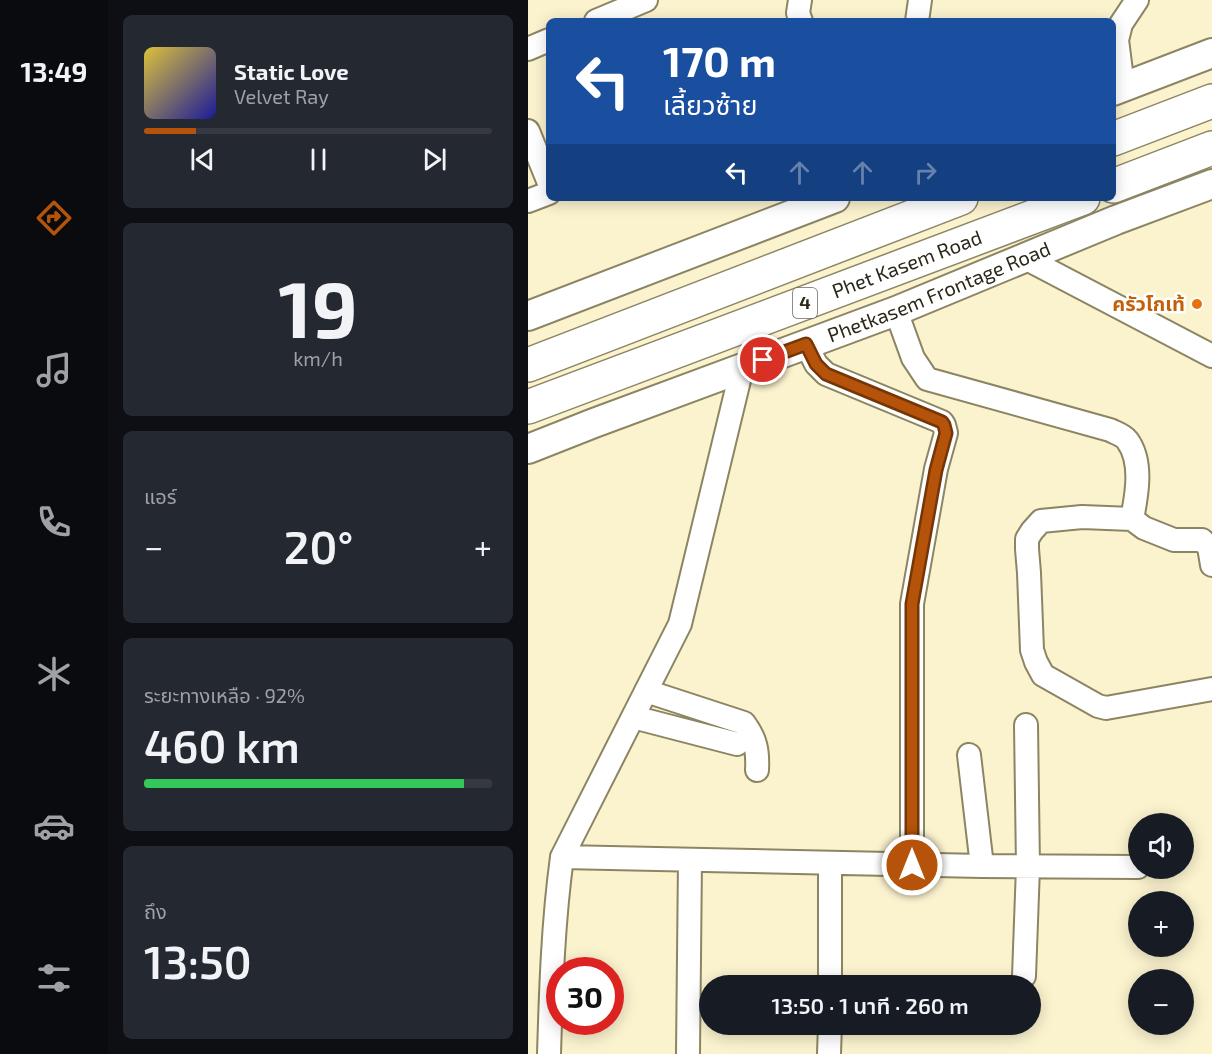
<!DOCTYPE html>
<html lang="th">
<head>
<meta charset="utf-8">
<style>
	body { margin:0; font-family:"Exo 2","Noto Sans Thai",sans-serif; background:#242831; color:#f1f3f6; height:100vh; display:flex; flex-direction:column; font-size:22px; white-space:nowrap }
	* { box-sizing:border-box; margin:0 }
	p { font-size:20px; color:#9ea1a6 }
	.icon { flex:none; width:33px; height:33px; fill:none; stroke:currentColor; stroke-width:2; stroke-linecap:round; stroke-linejoin:round }
	.map { position:relative; flex:1; overflow:hidden }
	.details { display:flex; flex-direction:column; gap:15px; padding:15px; background:#0d0f14; width:420px }
	.details>* { flex:none }
	.guide { position:absolute; left:18px; top:18px; width:570px; height:183px; border-radius:9px; box-shadow:0 3px 15px #0003; background:#1a4fa0; color:#fff; overflow:hidden }
	.controls { position:absolute; left:600px; top:813px; display:grid; gap:12px }
	.controls a { display:grid; place-items:center; width:66px; height:66px; border-radius:50%; background:#171b24; box-shadow:0 3px 15px #0003; font-size:30px }
	.speed { position:absolute; left:18px; top:957px; display:flex; gap:12px; font-size:30px; font-weight:700; text-align:center }
	.speed>* { display:grid; place-content:center; width:78px; height:78px; border-radius:50%; background:#171b24; box-shadow:0 3px 15px #0003; line-height:1 }
	.speed .limit { border:9px solid #d22; background:#fff; color:#111 }
	.pin { position:absolute; display:grid; place-items:center; width:51px; height:51px; color:#fff; margin:-26px; border:3px solid #fff; border-radius:50%; box-shadow:0 2px 6px #0007 }
	.me { position:absolute; width:66px; margin:-33px; rotate:0deg; stroke-linejoin:round; filter:drop-shadow(0 0 4px #0008) }
	.turn { display:flex; align-items:center; gap:21px; height:126px; padding:0 18px; font-size:27px }
	.turn .icon { width:78px; height:78px; stroke-width:2.5 }
	.turn b { display:block; font-size:42px; line-height:51px }
	.lanes { display:flex; align-items:center; height:57px; padding:0 18px; background:#0003; justify-content:center; gap:30px; direction:ltr }
	.lanes .off { opacity:.35 }
	.big { font-size:45px; font-weight:600; line-height:1.1 }
	.details .widget { flex:1; display:flex; flex-direction:column; justify-content:center; gap:9px; min-width:0; padding:0 21px; border-radius:9px; background:#242831 }
	.details .dial { align-items:center; gap:0 }
	.dial b { font-size:78px; line-height:1 }
	.song { display:flex; align-items:center; gap:18px }
	.cover { width:72px; height:72px; border-radius:9px; background:linear-gradient(135deg,hsl(50 70% 55%),hsl(240 70% 35%)) }
	.played { height:6px; border-radius:3px; background:linear-gradient(90deg,#b45309 15%,#363941 15%) }
	.keys { display:flex; justify-content:space-around; direction:ltr }
	.heat { display:flex; justify-content:space-between; align-items:center; font-size:33px; direction:ltr }
	.charge { height:9px; border-radius:4px; background:linear-gradient(90deg,#34c759 92%,#363941 0) }
	.trip { position:absolute; left:171px; top:975px; width:342px; height:60px; border-radius:30px; background:#171b24; box-shadow:0 3px 15px #0003; font-weight:600; line-height:60px; text-align:center }
	main { display:flex; flex:1; min-height:0 }
	.tab-bar { display:flex; flex-direction:column; width:108px; justify-content:space-around; align-items:center; background:#090b0e; color:#9ea1a6 }
	.tab-bar .icon { width:42px; height:42px }
	.tab-bar .selected { color:#b45309 }
	.tab-bar b { font-size:27px; color:#f1f3f6 }
	.map>svg:first-child { display:block }
</style>
</head>
<body>
<main>
<nav class="tab-bar">
<b>13:49</b>
<svg class="icon selected" aria-label="directions" viewBox="0 0 24 24"><path d="M12 3l9 9-9 9-9-9zM9 14v-3h6M13 9l2 2-2 2"/></svg>
<svg class="icon" aria-label="music" viewBox="0 0 24 24"><path d="M9 18V5l10-2v13"/><circle cx="6" cy="18" r="3"/><circle cx="16" cy="16" r="3"/></svg>
<svg class="icon" aria-label="phone" viewBox="0 0 24 24"><path d="M5 4h4l2 5-3 2q2 4 5 5l2-3 5 2v4C11 20 4 13 5 4z"/></svg>
<svg class="icon" aria-label="climate" viewBox="0 0 24 24"><path d="M12 3v18M4 7l16 10M4 17L20 7"/></svg>
<svg class="icon" aria-label="car" viewBox="0 0 24 24"><path d="M5 17H2v-5l4-1 3-4h7l3 4 3 1v5h-3M9 17h6M6 11h13"/><circle cx="7" cy="17" r="2"/><circle cx="17" cy="17" r="2"/></svg>
<svg class="icon" aria-label="filters" viewBox="0 0 24 24"><path d="M4 7h16M4 17h16"/><circle cx="9" cy="7" r="2"/><circle cx="15" cy="17" r="2"/></svg>
</nav>
<section class="details">
<div class="widget">
<div class="song"><i class="cover"></i><div><b>Static Love</b><p>Velvet Ray</p></div></div>
<div class="played"></div>
<div class="keys"><svg class="icon" aria-label="previous" viewBox="0 0 24 24"><path d="M18 5L8 12l10 7zM5 5v14"/></svg><svg class="icon" aria-label="pause" viewBox="0 0 24 24"><path d="M8 5v14M16 5v14"/></svg><svg class="icon" aria-label="next" viewBox="0 0 24 24"><path d="M6 5l10 7-10 7zM19 5v14"/></svg></div>
</div>
<div class="widget dial"><b>19</b><p>km/h</p></div>
<div class="widget"><p>แอร์</p>
<div class="heat"><a>−</a><b class="big">20°</b><a>+</a></div>
</div>
<div class="widget"><p>ระยะทางเหลือ · 92%</p><b class="big">460 km</b><div class="charge"></div></div>
<div class="widget"><p>ถึง</p><b class="big">13:50</b></div>
</section>
<div class="map">
<svg width="684" height="1054" viewBox="0 0 684 1054">
	<rect width="100%" height="100%" fill="#fbf3ce"/>
	<g fill="none" stroke-linecap="round" stroke-linejoin="round">
		<defs>
			<path id="minor" d="M272 0 270 13 273 21
				M68 21 118 0
				M389 21 392 0
				M0 49 21 40
				M595 87 589 40 593 24 609 0
				M0 131 21 183
				M0 201 21 193
				M497 258 684 356
				M368 311 385 358 399 379 582 430C588 433 595 435 599 440 615 461 609 494 604 519
				M278 344 288 364 298 374 414 422 416 425 418 433 408 469 384 604V865
				M684 565 681 547 674 540H646L616 528 604 519 554 517 513 521 504 531 499 539V549L501 573 504 650 508 662 515 675 570 706 578 708 684 689
				M118 691 216 723C228 739 230 751 229 770
				M105 717 209 744
				M441 755 454 866
				M34 857 454 866 610 867
				M496 976 500 867 498 725
				M302 986V863
				M21 1054C23 988 25 923 34 857L152 624 214 368
				M160 1054 162 860
				M301 1054 302 1024"/>
			<g id="major">
				<path d="M585 91 684 53"/>
				<path d="M0 316 307 198"/>
				<path id="s1" d="M0 449 66 423 368 311 588 220 684 184"/>
			</g>
			<g id="highway">
				<path d="M585 139 684 101"/>
				<path d="M585 186 684 148"/>
				<path d="M0 365 433 198"/>
				<path id="s2" d="M0 407 555 198"/>
			</g>
		</defs>
		<use href="#minor" stroke="#8c8563" stroke-width="26"/>
		<use href="#major" stroke="#8c8563" stroke-width="32"/>
		<use href="#highway" stroke="#8c8563" stroke-width="36"/>
		<use href="#minor" stroke="#fff" stroke-width="22"/>
		<use href="#major" stroke="#fff" stroke-width="28"/>
		<use href="#highway" stroke="#fff" stroke-width="33"/>
	</g>
	<g fill="none" stroke-linecap="round" stroke-linejoin="round">
		<defs>
			<path id="route" d="M235 360 278 344 288 364 298 374 414 422 416 425 418 433 408 470 384 604V865"/>
		</defs>
		<use href="#route" stroke="#753606" stroke-width="15"/>
		<use href="#route" stroke="#b45309" stroke-width="10"/>
	</g>
	<circle fill="#e8710a" stroke="#fff" stroke-width="2" cx="669" cy="304" r="6"/>
	<g text-anchor="middle" stroke-width="5" stroke-linejoin="round" paint-order="stroke">
		<rect fill="#fff" stroke="#6b685f" stroke-width="1.5" x="265" y="288" width="24" height="30" rx="4.5"/>
		<g font-size="18" font-weight="bold" fill="#2b281a">
			<text x="277" y="309">4</text>
		</g>
		<g font-size="20" fill="#2b281a" stroke="#fff">
			<text dy="7" stroke="none"><textPath href="#s2" startOffset="405">Phet Kasem Road</textPath></text>
			<text dy="7" stroke="none"><textPath href="#s1" startOffset="440">Phetkasem Frontage Road</textPath></text>
		</g>
		<g font-size="20" font-weight="bold" fill="#c56008" stroke="#fff" text-anchor="end">
			<text x="657" y="311">ครัวโกเท้</text>
		</g>
	</g>
</svg>
<div class="controls">
<a><svg class="icon" aria-label="sound" viewBox="0 0 24 24"><path d="M4 9h4l5-4v14l-5-4H4zM17 9q2 3 0 6"/></svg></a>
<a>+</a>
<a>−</a>
</div>
<div class="speed"><div class="limit">30</div></div>
<div class="pin" style="left:235px;top:360px;background:#d93025"><svg class="icon" aria-label="arrive" viewBox="0 0 24 24"><path d="M6 21V4h12l-3 4 3 4H6"/></svg></div>
<svg class="me" style="left:384px;top:865px" viewBox="-20 -20 40 40"><circle r="17" fill="#b45309" stroke="#fff" stroke-width="3"/><path d="M0-11L8 9 0 5-8 9z" fill="#fff"/></svg>
<div class="trip">13:50 · 1 นาที · 260 m</div>
<div class="guide">
<div class="turn"><svg class="icon" aria-label="left" viewBox="0 0 24 24"><path d="M17 20v-9H6M10 6l-5 5 5 5"/></svg><div><b>170 m</b>เลี้ยวซ้าย</div></div>
<div class="lanes"><svg class="icon" aria-label="left" viewBox="0 0 24 24"><path d="M17 20v-9H6M10 6l-5 5 5 5"/></svg><svg class="icon off" aria-label="ahead" viewBox="0 0 24 24"><path d="M12 20V5M6 11l6-6 6 6"/></svg><svg class="icon off" aria-label="ahead" viewBox="0 0 24 24"><path d="M12 20V5M6 11l6-6 6 6"/></svg><svg class="icon off" aria-label="right" viewBox="0 0 24 24"><path d="M7 20v-9h11M14 6l5 5-5 5"/></svg></div>
</div>
</div>
</main>
</body>
</html>
